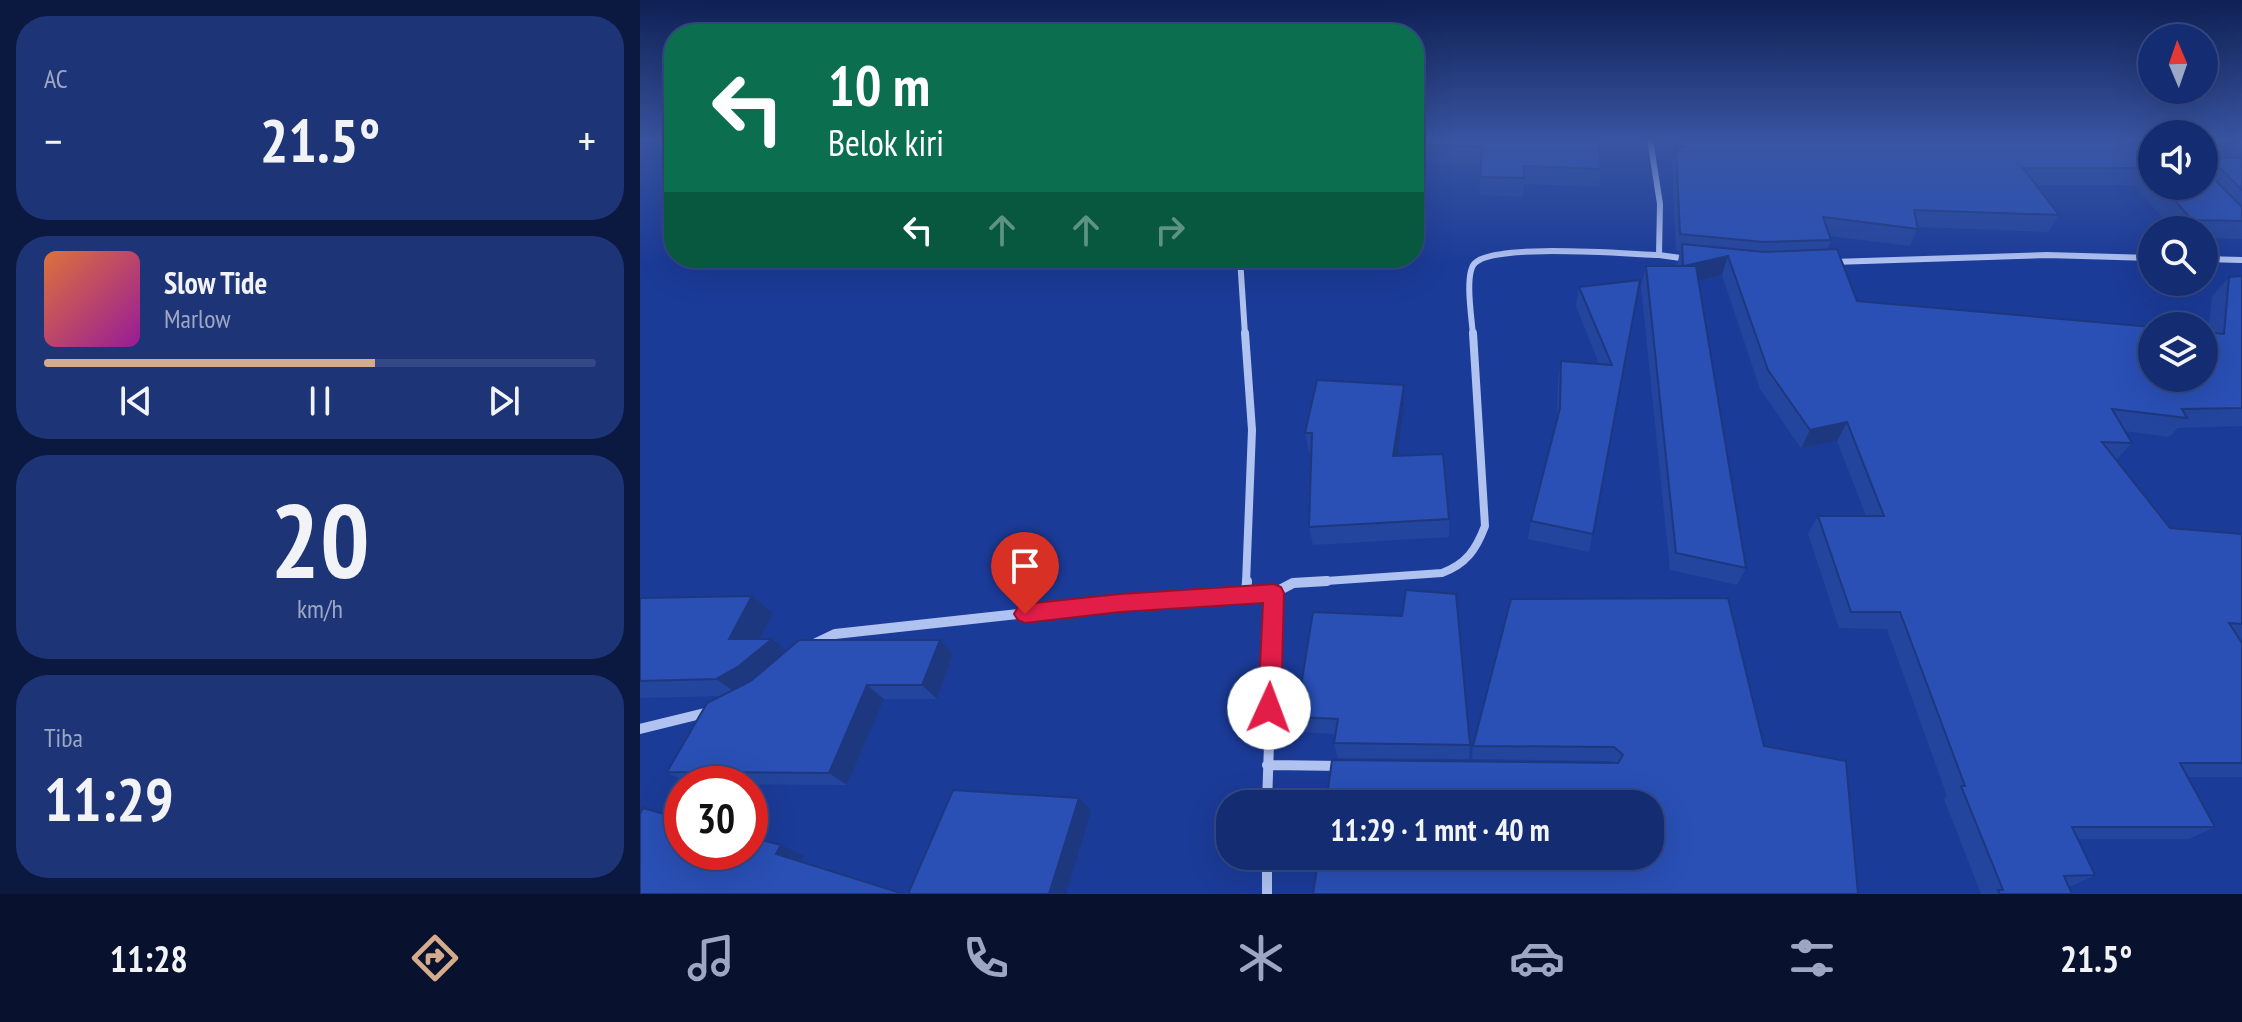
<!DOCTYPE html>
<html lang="id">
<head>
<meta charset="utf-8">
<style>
	body { margin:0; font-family:"PT Sans Narrow",sans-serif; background:#1d3477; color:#f1f3f6; height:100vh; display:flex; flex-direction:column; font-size:30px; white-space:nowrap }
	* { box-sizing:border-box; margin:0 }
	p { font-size:26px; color:#9da7c4 }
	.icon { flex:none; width:44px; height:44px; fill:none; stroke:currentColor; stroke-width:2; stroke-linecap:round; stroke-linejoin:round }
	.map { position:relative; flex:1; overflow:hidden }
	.side { display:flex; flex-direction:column; gap:16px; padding:16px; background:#0b183f; width:640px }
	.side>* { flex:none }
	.guide { position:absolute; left:24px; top:24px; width:760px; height:244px; border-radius:32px; box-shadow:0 8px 32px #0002,0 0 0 2px #334884; background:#0b6e4f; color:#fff; overflow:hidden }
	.needle { width:52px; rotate:358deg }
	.buttons { position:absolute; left:1498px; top:24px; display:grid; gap:16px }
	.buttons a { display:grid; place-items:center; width:80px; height:80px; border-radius:50%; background:#142c72; box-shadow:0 8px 32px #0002,0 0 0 2px #334884; font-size:40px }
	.speed { position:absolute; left:24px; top:766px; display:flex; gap:16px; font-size:40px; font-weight:700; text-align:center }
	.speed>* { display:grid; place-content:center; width:104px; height:104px; border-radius:50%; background:#142c72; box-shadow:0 8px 32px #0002,0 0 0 2px #334884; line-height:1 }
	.speed .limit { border:12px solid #d22; background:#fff; color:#111 }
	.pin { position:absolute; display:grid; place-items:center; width:68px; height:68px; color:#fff; margin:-82px -34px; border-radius:50% 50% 50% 0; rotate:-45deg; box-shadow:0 0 8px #0007 }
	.pin .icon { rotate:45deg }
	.me { position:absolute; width:88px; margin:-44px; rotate:2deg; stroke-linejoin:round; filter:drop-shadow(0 0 6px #0008) }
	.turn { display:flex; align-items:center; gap:28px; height:168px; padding:0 32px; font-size:36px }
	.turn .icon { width:104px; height:104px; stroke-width:2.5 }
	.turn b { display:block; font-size:56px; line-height:68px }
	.lanes { display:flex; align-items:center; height:76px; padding:0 32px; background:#0003; justify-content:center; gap:40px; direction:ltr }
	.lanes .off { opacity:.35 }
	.big { font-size:60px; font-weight:600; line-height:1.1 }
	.side .widget { flex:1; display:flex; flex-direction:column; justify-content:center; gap:12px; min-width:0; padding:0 28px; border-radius:32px; background:#1d3477 }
	.side .dial { align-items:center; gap:0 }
	.dial b { font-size:104px; line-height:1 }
	.song { display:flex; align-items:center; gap:24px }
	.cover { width:96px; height:96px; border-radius:12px; background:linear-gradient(135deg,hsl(20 70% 55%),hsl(300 70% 35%)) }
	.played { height:8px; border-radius:4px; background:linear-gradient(90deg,#d6ab8b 60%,#334884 60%) }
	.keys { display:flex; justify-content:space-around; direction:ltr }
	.heat { display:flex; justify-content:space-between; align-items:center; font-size:44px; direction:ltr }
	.trip { position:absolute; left:576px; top:790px; width:448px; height:80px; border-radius:32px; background:#142c72; box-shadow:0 8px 32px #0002,0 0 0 2px #334884; font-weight:600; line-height:80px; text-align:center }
	.tabs { display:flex; height:128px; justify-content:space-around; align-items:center; background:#08122e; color:#9da7c4 }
	.tabs .icon { width:56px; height:56px }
	.tabs .current { color:#d6ab8b }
	.tabs b { font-size:36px; color:#f1f3f6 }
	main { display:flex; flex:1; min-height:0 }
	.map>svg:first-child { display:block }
</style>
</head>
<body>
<main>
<section class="side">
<div class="widget"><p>AC</p>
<div class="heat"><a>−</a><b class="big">21.5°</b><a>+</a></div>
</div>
<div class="widget">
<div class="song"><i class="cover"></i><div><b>Slow Tide</b><p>Marlow</p></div></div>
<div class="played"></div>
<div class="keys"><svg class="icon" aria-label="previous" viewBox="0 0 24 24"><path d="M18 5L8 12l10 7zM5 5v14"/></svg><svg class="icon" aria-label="pause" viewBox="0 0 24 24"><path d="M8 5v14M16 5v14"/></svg><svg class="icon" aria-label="next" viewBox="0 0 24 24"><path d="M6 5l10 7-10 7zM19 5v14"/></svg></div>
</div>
<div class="widget dial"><b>20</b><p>km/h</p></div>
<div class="widget"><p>Tiba</p><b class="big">11:29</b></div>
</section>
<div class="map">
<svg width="1602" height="894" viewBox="0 0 1602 894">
	<rect width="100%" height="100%" fill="#1b3b98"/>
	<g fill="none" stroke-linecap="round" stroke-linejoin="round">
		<path stroke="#b0c2f0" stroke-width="6" d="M1019 255 1048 259
			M600 258 605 335
			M1564 259 1602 260
			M1193 262 1407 255 1512 258
			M833 335C832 320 824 273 835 263 855 243 986 254 1019 255L1020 204 1010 139"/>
		<path stroke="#b0c2f0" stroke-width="8" d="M605 333 612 430 606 583
			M657 583 802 573C826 564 836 550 845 526L833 333"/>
		<path stroke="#b0c2f0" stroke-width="10" d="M607 581 606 595 634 593 653 583 687 581
			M172 645 195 634 480 603 606 595
			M0 729 69 712
			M627 765 702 766
			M627 804 634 593
			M627 856V894"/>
	</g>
	<path fill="#24459d" d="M774 139H958L961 169 959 187 884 184 883 197 839 195 841 165 774 162Z
		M1038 139H1512V186H1564V158H1602V239L1564 238V230H1533L1494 185H1396L1419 215 1408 232 1278 227 1270 246 1190 236 1191 240 1187 250 1217 301 1568 333 1572 296 1589 277 1602 276V426L1538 428 1529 437 1485 431 1492 443 1476 460 1530 528 1602 534V777H1548L1575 827 1549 839H1438L1455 875 1432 886H1428L1432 894H1341L1304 799 1307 796 1247 629 1199 628 1168 534 1178 516H1226L1197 441 1161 448 1120 389 1082 275 1059 281 1106 568 1097 585 1030 570 1001 286 1006 266H1037L1040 251H1036L1032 164 1036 147H1039Z
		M1000 280 949 552 888 539 891 521 917 418 918 380 921 361 959 364 936 306 939 287Z
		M764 385V404L757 456 809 519V537L673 545 669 527 671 452H669L665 433Z
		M112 596 133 613 119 639 147 651 300 640 313 654 297 699H244L207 785 50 784 27 772 81 696 0 698V598Z
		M673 612 830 745 829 759 698 758 694 743 696 734 661 732 656 717Z
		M833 746H1124L1218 894 969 761 832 759Z"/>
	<path fill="#1d387f" d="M1088 256 1082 275 1039 286 1044 266Z
		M764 385V404L755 476 753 456Z
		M1207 422 1197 441 1161 448 1170 430Z
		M112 596 133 613 110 656 89 639Z
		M132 639 152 655 99 695 76 679Z
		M300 640 313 654 297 699 282 685Z
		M227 685 244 699 207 785 189 773Z
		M439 798 451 811 426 894H409Z
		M141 845 164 856 158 865 136 854Z"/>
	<path fill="#2a50b6" stroke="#1d387f" stroke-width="2" d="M774 139H958L961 169 884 166V178L840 177 842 147 774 144Z
		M1044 139H1512V175L1506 168H1383L1419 215 1274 210 1278 229 1183 217 1191 240 1123 242 1040 234 1036 147H1045Z
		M1564 158H1602V190L1577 165H1568V173L1602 207V221L1552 220 1522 186H1564Z
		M1042 244 1124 252 1197 249 1217 301 1512 327V378H1564V332L1584 334 1589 277 1602 276V408L1542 409 1547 418 1472 409 1492 443 1462 442 1530 528 1602 534V624L1589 623 1602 643V763H1540L1575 827H1432L1455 875 1424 876 1432 894H1360L1358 890H1363L1321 786H1325L1260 612H1211L1178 516H1244L1207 422 1170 430 1128 370 1088 256 1044 266H1056L1106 568 1036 553 1006 266H1043Z
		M1000 280 953 534 891 521 920 408 921 361 972 365 939 287Z
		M677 380 764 385 753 456 803 454 809 519 669 527 672 433H665Z
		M766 590 816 594 830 745 694 743 698 719 656 717 673 612 762 616Z
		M112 596 89 639H132L99 666 76 679 0 681V598Z
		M1088 598 1124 746 1206 761 1218 894H673L679 856H1010V804H686L692 760 978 763 983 755 974 747 833 746 871 599Z
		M159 640H300L282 685H227L189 773 27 772 67 703 111 681Z
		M313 790 439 798 409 894H268Z
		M3 808 42 819V852H110V837L141 845 136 854 264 894H0V814Z"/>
	<linearGradient id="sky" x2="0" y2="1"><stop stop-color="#0f2054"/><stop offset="0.53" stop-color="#3955a2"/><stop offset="1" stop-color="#3955a2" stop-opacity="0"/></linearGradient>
	<rect width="1602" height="264" fill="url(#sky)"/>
	<path fill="#e11d48" stroke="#92132f" stroke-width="2" d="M634 584 641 587 644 593 641 708 637 715 629 719 621 715 618 708 623 603 480 612 385 623 378 620 374 614 378 607 385 604 480 594Z"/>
</svg>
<div class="buttons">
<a><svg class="needle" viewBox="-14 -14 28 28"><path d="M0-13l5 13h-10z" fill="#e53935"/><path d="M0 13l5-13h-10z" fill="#9da7c4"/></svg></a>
<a><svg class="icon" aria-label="sound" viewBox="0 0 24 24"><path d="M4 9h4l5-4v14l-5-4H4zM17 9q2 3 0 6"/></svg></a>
<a><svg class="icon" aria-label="search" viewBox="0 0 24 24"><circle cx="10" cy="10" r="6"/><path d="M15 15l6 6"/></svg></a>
<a><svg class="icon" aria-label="layers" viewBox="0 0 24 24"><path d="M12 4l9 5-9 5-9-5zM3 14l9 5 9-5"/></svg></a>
</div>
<div class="speed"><div class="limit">30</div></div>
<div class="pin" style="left:385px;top:614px;background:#d93025"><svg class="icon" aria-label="arrive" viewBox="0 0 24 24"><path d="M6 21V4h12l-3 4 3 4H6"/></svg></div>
<svg class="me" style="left:629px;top:708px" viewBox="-20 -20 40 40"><circle r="19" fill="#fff"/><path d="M0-13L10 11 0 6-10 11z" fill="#e11d48"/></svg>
<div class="trip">11:29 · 1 mnt · 40 m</div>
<div class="guide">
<div class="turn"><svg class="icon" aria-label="left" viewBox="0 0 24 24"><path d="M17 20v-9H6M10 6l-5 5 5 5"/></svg><div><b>10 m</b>Belok kiri</div></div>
<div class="lanes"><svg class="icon" aria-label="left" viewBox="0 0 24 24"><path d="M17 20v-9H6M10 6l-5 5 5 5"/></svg><svg class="icon off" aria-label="ahead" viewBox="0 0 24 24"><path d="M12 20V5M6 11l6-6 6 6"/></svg><svg class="icon off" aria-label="ahead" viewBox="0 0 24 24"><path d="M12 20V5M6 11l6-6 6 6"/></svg><svg class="icon off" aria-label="right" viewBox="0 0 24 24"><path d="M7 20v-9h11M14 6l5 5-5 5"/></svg></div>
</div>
</div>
</main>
<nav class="tabs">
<b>11:28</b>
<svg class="icon current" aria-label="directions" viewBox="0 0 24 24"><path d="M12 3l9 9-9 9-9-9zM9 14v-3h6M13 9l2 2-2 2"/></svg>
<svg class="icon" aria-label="music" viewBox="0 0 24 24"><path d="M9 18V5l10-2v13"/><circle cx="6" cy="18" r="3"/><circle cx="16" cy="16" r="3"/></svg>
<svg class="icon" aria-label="phone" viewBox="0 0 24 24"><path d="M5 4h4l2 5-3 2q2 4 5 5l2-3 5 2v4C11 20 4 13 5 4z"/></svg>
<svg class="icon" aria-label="climate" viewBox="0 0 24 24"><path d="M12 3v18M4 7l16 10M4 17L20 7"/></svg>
<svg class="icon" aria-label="car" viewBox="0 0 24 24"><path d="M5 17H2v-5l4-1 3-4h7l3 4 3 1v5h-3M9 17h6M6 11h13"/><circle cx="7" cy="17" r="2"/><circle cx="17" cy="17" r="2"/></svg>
<svg class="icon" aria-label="filters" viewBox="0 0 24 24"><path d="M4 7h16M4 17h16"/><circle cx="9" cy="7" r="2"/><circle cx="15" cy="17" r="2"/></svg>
<b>21.5°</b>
</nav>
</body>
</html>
